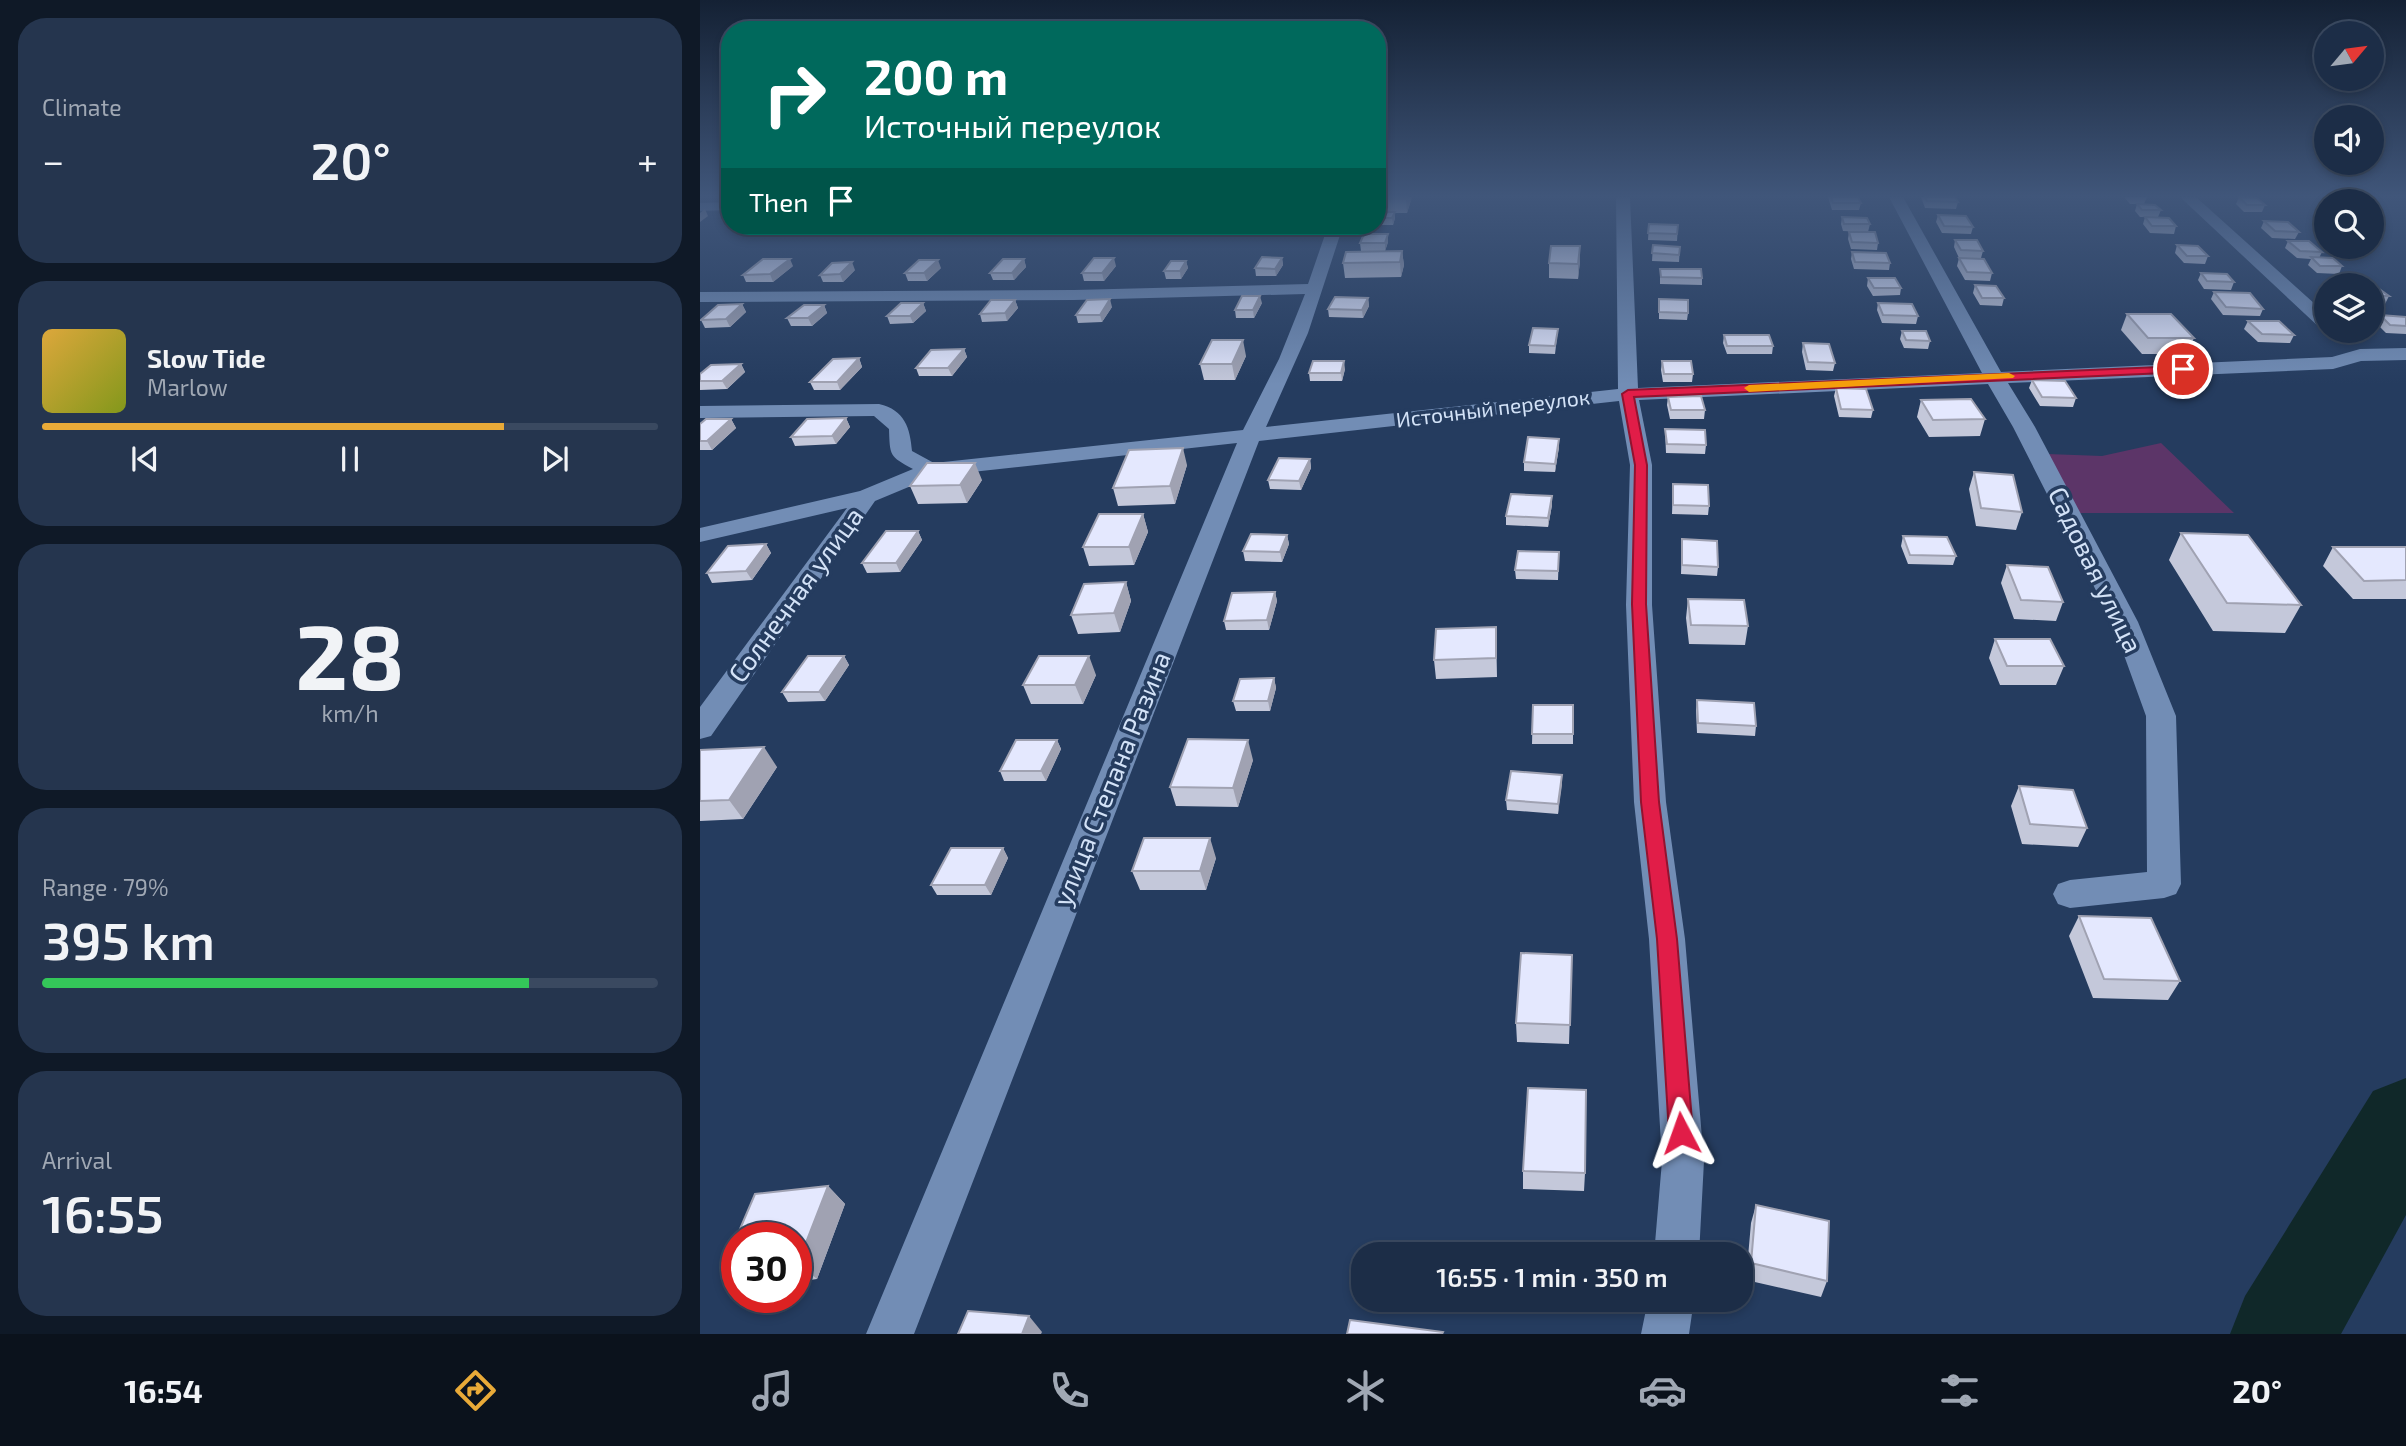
<!DOCTYPE html>
<html lang="en">
<head>
<meta charset="utf-8">
<style>
	body { margin:0; font-family:"Exo 2",sans-serif; background:#25354e; color:#f1f3f6; height:100vh; display:flex; flex-direction:column; font-size:26px; white-space:nowrap }
	* { box-sizing:border-box; margin:0 }
	p { font-size:23px; color:#a0a8b4 }
	.icon { flex:none; width:38px; height:38px; fill:none; stroke:currentColor; stroke-width:2; stroke-linecap:round; stroke-linejoin:round }
	.map { position:relative; flex:1; overflow:hidden }
	.drawer { display:flex; flex-direction:column; gap:18px; padding:18px; background:#0f1927; width:700px }
	.drawer>* { flex:none }
	.hud { position:absolute; left:21px; top:21px; width:665px; height:214px; border-radius:28px; box-shadow:0 4px 10px #0003,0 0 0 2px #3a4960; background:#00695c; color:#fff; overflow:hidden }
	.needle { width:46px; rotate:61deg }
	.buttons { position:absolute; left:1614px; top:21px; display:grid; gap:14px }
	.buttons a { display:grid; place-items:center; width:70px; height:70px; border-radius:50%; background:#1c2d47; box-shadow:0 4px 10px #0003,0 0 0 2px #3a4960; font-size:35px }
	.speed { position:absolute; left:21px; top:1222px; display:flex; gap:14px; font-size:35px; font-weight:700; text-align:center }
	.speed>* { display:grid; place-content:center; width:91px; height:91px; border-radius:50%; background:#1c2d47; box-shadow:0 4px 10px #0003,0 0 0 2px #3a4960; line-height:1 }
	.speed .limit { border:10px solid #d22; background:#fff; color:#111 }
	.pin { position:absolute; display:grid; place-items:center; width:60px; height:60px; color:#fff; margin:-30px; border:4px solid #fff; border-radius:50%; box-shadow:0 2px 7px #0007 }
	.me { position:absolute; width:77px; margin:-38px; rotate:356deg; stroke-linejoin:round; filter:drop-shadow(0 0 5px #0008) }
	.turn { display:flex; align-items:center; gap:24px; height:147px; padding:0 28px; font-size:32px }
	.turn .icon { width:91px; height:91px; stroke-width:2.5 }
	.turn b { display:block; font-size:49px; line-height:60px }
	.then { display:flex; align-items:center; height:66px; padding:0 28px; background:#0003; gap:14px; font-size:26px }
	.big { font-size:52px; font-weight:600; line-height:1.1 }
	.drawer .card { flex:1; display:flex; flex-direction:column; justify-content:center; gap:10px; min-width:0; padding:0 24px; border-radius:28px; background:#25354e }
	.drawer .dial { align-items:center; gap:0 }
	.dial b { font-size:91px; line-height:1 }
	.song { display:flex; align-items:center; gap:21px }
	.cover { width:84px; height:84px; border-radius:10px; background:linear-gradient(135deg,hsl(40 70% 55%),hsl(70 70% 35%)) }
	.played { height:7px; border-radius:4px; background:linear-gradient(90deg,#e9aa38 75%,#3a4960 75%) }
	.keys { display:flex; justify-content:space-around; direction:ltr }
	.heat { display:flex; justify-content:space-between; align-items:center; font-size:38px; direction:ltr }
	.charge { height:10px; border-radius:5px; background:linear-gradient(90deg,#34c759 79%,#3a4960 0) }
	.trip { position:absolute; left:651px; top:1242px; width:402px; height:70px; border-radius:28px; background:#1c2d47; box-shadow:0 4px 10px #0003,0 0 0 2px #3a4960; font-weight:600; line-height:70px; text-align:center }
	.menu { display:flex; height:112px; justify-content:space-around; align-items:center; background:#0b121c; color:#a0a8b4 }
	.menu .icon { width:49px; height:49px }
	.menu .on { color:#e9aa38 }
	.menu b { font-size:32px; color:#f1f3f6 }
	main { display:flex; flex:1; min-height:0 }
	.map>svg:first-child { display:block }
</style>
</head>
<body>
<main>
<section class="drawer">
<div class="card"><p>Climate</p>
<div class="heat"><a>−</a><b class="big">20°</b><a>+</a></div>
</div>
<div class="card">
<div class="song"><i class="cover"></i><div><b>Slow Tide</b><p>Marlow</p></div></div>
<div class="played"></div>
<div class="keys"><svg class="icon" aria-label="previous" viewBox="0 0 24 24"><path d="M18 5L8 12l10 7zM5 5v14"/></svg><svg class="icon" aria-label="pause" viewBox="0 0 24 24"><path d="M8 5v14M16 5v14"/></svg><svg class="icon" aria-label="next" viewBox="0 0 24 24"><path d="M6 5l10 7-10 7zM19 5v14"/></svg></div>
</div>
<div class="card dial"><b>28</b><p>km/h</p></div>
<div class="card"><p>Range · 79%</p><b class="big">395 km</b><div class="charge"></div></div>
<div class="card"><p>Arrival</p><b class="big">16:55</b></div>
</section>
<div class="map">
<svg width="1706" height="1334" viewBox="0 0 1706 1334">
	<rect width="100%" height="100%" fill="#253c5f"/>
	<path fill="#5c3568" d="M1461 443 1534 513H1380L1347 454 1402 456Z"/>
	<g fill="none" stroke-linecap="round" stroke-linejoin="round">
		<path fill="#102829" fill-rule="evenodd" d="M1706 1078V1215L1641 1334H1530L1545 1296 1673 1091Z"/>
		<path fill="#728db5" fill-rule="evenodd" d="M916 197H930L938 388 1282 373 1189 197H1203L1301 372 1632 357 1660 349 1706 348V360L1661 361 1633 369 1308 383 1335 427 1438 622 1476 716 1481 884 1476 894 1464 898 1370 908 1358 904 1353 894 1358 884 1370 880 1447 872 1446 716 1412 622 1313 427 1288 384 939 400 952 465V605L966 802 985 939 1004 1161 999 1255H954L962 1161 949 939 934 802 926 605 930 465 919 401 559 441 214 1334H166L537 443 235 476 175 501 11 736 0 739V707L147 508 0 542V528L160 491 213 469C189 456 190 456 189 429L174 416 0 418V406L179 404C205 410 210 428 212 451L234 463 543 430 579 359 605 294 374 300 0 302V292L374 290 608 284 628 226H643L608 333 566 427 918 389Z
			M1480 197H1496L1626 314V329L1620 328Z
			M30 202V210L0 211V203Z
			M948 1300H994L989 1334H941Z"/>
	</g>
	<path fill="#c4c8da" d="M677 197H712L707 213H695V218L693 225H677Z
		M1128 197H1158L1161 203 1159 210H1132Z
		M1221 197H1255L1258 202 1256 209 1225 208Z
		M1424 197H1447L1444 204 1461 210 1458 217H1440L1435 211 1437 204H1430Z
		M1539 197 1565 205 1562 212H1544L1536 204Z
		M1238 215 1273 227 1271 234 1242 233 1236 222Z
		M1142 217 1170 224 1168 232 1143 231 1141 224Z
		M1445 217 1476 226 1474 234 1450 233 1443 224Z
		M1564 221 1599 232 1595 239 1572 238 1561 228Z
		M949 224 978 225 977 241 948 240Z
		M1149 232 1178 243 1177 250 1151 249 1148 239Z
		M1255 240 1283 251 1281 258H1259L1254 247Z
		M1588 241 1622 252 1619 258 1642 266 1639 274 1617 273 1608 265 1611 259 1597 258 1585 248Z
		M688 242 685 251H661L660 243Z
		M953 245 980 247 979 262 952 261Z
		M1477 245 1508 256 1505 264 1484 263 1475 253Z
		M702 251 704 265 701 277 645 278 643 263Z
		M1152 252 1190 263 1189 270 1154 269 1151 259Z
		M582 258 583 265 576 276H556L555 268Z
		M1259 258 1292 273 1290 281 1265 280 1257 266Z
		M324 259 326 267 314 280H293L290 273Z
		M486 261 488 268 481 279H466L464 271Z
		M880 261 878 279 849 278V263Z
		M93 266 73 282H46L43 275Z
		M416 266 404 281H384L382 273Z
		M241 268 227 281H208L205 273Z
		M960 269 1002 278V285L960 284Z
		M155 270 143 282H123L120 275Z
		M1501 273 1534 282 1531 290 1504 289 1498 280Z
		M1168 278 1201 288 1200 295 1173 296 1167 286Z
		M1275 285 1304 298 1302 306 1280 305 1273 293Z
		M1671 286 1689 296 1685 304 1671 303Z
		M1514 292 1563 309 1560 316 1523 315 1511 299Z
		M668 298 669 306 663 318 629 317 628 309Z
		M959 299 988 313 987 320 959 319Z
		M315 300 318 308 307 321 282 322 280 314Z
		M223 303 226 311 213 323 190 324 187 316Z
		M562 303 554 318H536L535 310Z
		M1178 303 1218 316 1216 324 1182 323 1177 310Z
		M42 304 46 312 30 327 5 328 1 320Z
		M124 305 127 313 112 326H91L87 318Z
		M412 307 402 322 378 323 376 315Z
		M1427 314 1494 338 1487 354H1442L1421 330Z
		M1680 315 1706 317V334L1686 333 1676 323Z
		M1548 321 1594 335 1590 343 1558 342 1544 329Z
		M858 329 855 354 829 353V345Z
		M1202 331 1230 341 1228 349 1204 348 1200 339Z
		M1024 335 1073 346 1072 354H1027L1023 343Z
		M1103 343 1135 363 1133 371 1106 370 1102 352Z
		M264 349 267 357 252 376H219L216 368Z
		M546 356 535 380H504L500 364Z
		M159 358 162 367 140 390H114L110 382Z
		M962 361 993 374 992 382H963L961 370Z
		M41 364 45 372 27 389 0 390V374Z
		M645 369 642 381H610L609 373Z
		M1332 380 1376 398 1373 407 1340 406 1329 388Z
		M1136 388 1173 410 1171 418 1139 417 1134 396Z
		M968 397 1005 410 1004 419H970L967 405Z
		M1221 400 1285 419 1280 436 1229 437 1217 417Z
		M146 418 150 427 136 444 95 446 91 437Z
		M31 419 36 428 12 450H0V424Z
		M965 429 1006 445 1005 454 966 453Z
		M859 447 855 472 824 471V462Z
		M610 459 611 468 601 490 570 489 568 480Z
		M487 465 475 504 418 506 413 488Z
		M1274 472 1322 512 1316 530 1276 526 1269 489Z
		M282 480 267 503 218 504 210 486Z
		M973 484 1009 506 1008 515 972 514Z
		M852 505 848 527 806 525V516Z
		M443 514 448 532 434 565 389 566 383 547Z
		M218 531 222 540 200 572 167 573 162 563Z
		M1481 533 1601 605 1585 633 1513 631 1469 560Z
		M587 535 589 544 582 562 545 561 543 551Z
		M1203 536 1256 556 1253 565 1208 564 1201 546Z
		M982 539 1018 567 1017 576 981 574Z
		M66 544 71 553 52 580 12 583 7 573Z
		M1633 547H1706V599H1653L1623 566Z
		M859 552 858 580 816 579 815 570Z
		M1307 565 1363 602 1356 621 1314 619 1301 583Z
		M426 582 431 601 420 632 378 634 371 615Z
		M575 592 577 601 569 630H526L524 621Z
		M988 599 1048 626 1045 645 989 644 986 618Z
		M796 627 797 677 736 679 734 660Z
		M1295 639 1364 666 1356 685H1300L1289 658Z
		M144 656 149 665 125 701 88 702 82 692Z
		M396 675 383 704H331L323 685Z
		M574 678 576 688 570 711H536L533 701Z
		M997 700 1056 726 1055 736 997 733 996 710Z
		M833 705H873V744H832Z
		M357 740 361 749 346 781H304L300 771Z
		M0 750 77 767 43 819 0 821Z
		M553 760 538 807 476 806 470 787Z
		M862 775 858 814 807 810 806 800Z
		M1319 786 1387 828 1378 847 1322 844 1311 806Z
		M303 848 308 858 291 895H237L231 885Z
		M516 858 506 890H440L432 871Z
		M1379 916 1480 981 1468 1000 1393 998 1369 936Z
		M872 955 869 1044 817 1042 816 1023Z
		M823 1171 885 1173 884 1191 823 1189Z
		M128 1186 145 1204 117 1279 96 1282V1237H37V1283L22 1271 55 1194Z
		M1056 1205 1127 1281 1121 1297 1046 1280 1051 1223Z"/>
	<path fill="#a0a2b2" d="M707 197H712L707 213 706 199Z
		M5 209 8 216 0 222V213Z
		M695 212V218L693 225 692 218Z
		M688 234V242L685 251V243Z
		M880 246V261L878 279V264Z
		M702 251 704 265 701 277 700 262Z
		M414 258 416 266 404 281 402 273Z
		M582 258 583 265 576 276 575 269Z
		M90 259 93 266 73 282 70 274Z
		M324 259 326 267 314 280 312 273Z
		M238 260 241 268 227 281 224 273Z
		M486 261 488 268 481 279 480 271Z
		M152 262 155 270 143 282 140 274Z
		M560 296 562 303 554 318 553 310Z
		M668 298 669 306 663 318 662 310Z
		M410 299 412 307 402 322 400 315Z
		M315 300 318 308 307 321 305 313Z
		M223 303 226 311 213 323 210 316Z
		M42 304 46 312 30 327 26 319Z
		M124 305 127 313 112 326 108 318Z
		M543 340 546 356 535 380 532 364Z
		M264 349 267 357 252 376 248 368Z
		M159 358 162 367 140 390 137 382Z
		M644 361 645 369 642 381 641 373Z
		M41 364 45 372 27 389 22 381Z
		M146 418 150 427 136 444 132 436Z
		M31 419 36 428 12 450 7 441Z
		M859 439V447L855 472V464Z
		M483 448 487 465 475 504 470 486Z
		M610 459 611 468 601 490 599 481Z
		M275 463 282 480 267 503 260 485Z
		M852 496V505L848 527V518Z
		M443 514 448 532 434 565 429 547Z
		M218 531 222 540 200 572 196 563Z
		M587 535 589 544 582 562 580 552Z
		M66 544 71 553 52 580 46 571Z
		M426 582 431 601 420 632 414 613Z
		M575 592 577 601 569 630 567 620Z
		M144 656 149 665 125 701 119 692Z
		M389 656 396 675 383 704 375 685Z
		M574 678 576 688 570 711 568 701Z
		M357 740 361 749 346 781 341 771Z
		M548 740 553 760 538 807 533 788Z
		M64 747 77 767 43 819 29 800Z
		M862 775V785L858 814V804Z
		M510 838 516 858 506 890 500 871Z
		M303 848 308 858 291 895 285 885Z
		M128 1186 145 1204 117 1279 98 1263Z
		M329 1316 342 1332 341 1334H322Z"/>
	<path fill="#e4e8fe" stroke="#a0a2b2" stroke-width="2" d="M677 197H707L706 199H677Z
		M1131 197H1158L1161 203H1133Z
		M1225 197H1255L1258 202 1227 201Z
		M1539 197 1557 198 1565 205H1547Z
		M1437 204 1455 205 1461 210H1442Z
		M677 212H695L692 218H677Z
		M1238 215 1266 216 1273 227 1244 226Z
		M1142 217 1167 218 1170 224H1144Z
		M1445 217 1469 218 1476 226H1452Z
		M1564 221 1588 222 1599 232 1575 231Z
		M949 224 978 225 977 234 948 233Z
		M1149 232H1175L1178 243 1152 242Z
		M664 234H688L685 243H660Z
		M1255 240H1277L1283 251 1261 250Z
		M1588 241H1609L1622 252 1600 251Z
		M953 245 980 247 979 255 952 253Z
		M1477 245 1498 246 1508 256H1487Z
		M851 246H880L878 264 849 263Z
		M702 251 700 262 643 263 646 252Z
		M1152 252 1186 253 1190 263 1155 262Z
		M562 257 582 258 575 269 555 268Z
		M1611 257 1633 258 1642 266H1620Z
		M394 258H414L402 273H382Z
		M1259 258 1284 259 1292 273 1267 272Z
		M63 259H90L70 274 43 275Z
		M303 259H324L312 273H290Z
		M219 260H238L224 273H205Z
		M471 261H486L480 271H464Z
		M152 262 140 274 120 275 132 263Z
		M960 269H1001L1002 278 961 277Z
		M1501 273 1527 274 1534 282 1507 281Z
		M1168 278H1195L1201 288H1174Z
		M1275 285 1296 286 1304 298H1282Z
		M1671 286H1675L1689 296H1671Z
		M1514 292 1550 293 1563 309 1526 307Z
		M542 296H560L553 310H535Z
		M635 297 668 298 662 310 628 309Z
		M410 299 400 315H376L387 300Z
		M959 299 988 300V313L959 312Z
		M291 300H315L305 313 280 314Z
		M201 303H223L210 316H187Z
		M1178 303 1212 304 1218 316 1183 315Z
		M42 304 26 319 1 320 18 305Z
		M104 305H124L108 318H87Z
		M1427 314H1471L1494 338H1448Z
		M1680 315 1706 317V326L1690 325Z
		M1548 321H1579L1594 335 1562 334Z
		M833 328 858 329 855 346 829 345Z
		M1202 331H1226L1230 341 1206 340Z
		M1024 335H1069L1073 346H1027Z
		M512 340H543L532 364H500Z
		M1103 343 1129 344 1135 363 1108 362Z
		M264 349 248 368H216L231 350Z
		M159 358 137 382H110L133 359Z
		M613 361H644L641 373H609Z
		M962 361H991L993 374H964Z
		M41 364 22 381H0V374L11 365Z
		M1332 380 1365 381 1376 398 1342 397Z
		M1136 388 1166 389 1173 410 1141 409Z
		M1001 396 1005 410H971L968 397Z
		M1271 399 1285 419 1233 420 1221 400Z
		M146 418 132 436 91 437 107 419Z
		M6 419H31L7 441H0V424Z
		M965 429 1005 430 1006 445 967 444Z
		M828 437 859 439 855 464 824 462Z
		M483 448 470 486 413 488 429 450Z
		M579 458 610 459 599 481 568 480Z
		M227 463H275L260 485 210 486Z
		M1274 472 1313 475 1322 512 1281 508Z
		M973 484 1008 485 1009 506 973 505Z
		M811 494 852 496 848 518 806 516Z
		M399 514H443L429 547H383Z
		M186 531H218L196 563H162Z
		M1481 533 1548 535 1601 605 1527 603Z
		M551 534 587 535 580 552 543 551Z
		M1203 536 1247 537 1256 556 1210 555Z
		M982 539 1017 541 1018 567 982 565Z
		M66 544 46 571 7 573 28 546Z
		M1633 547H1706V580L1664 581Z
		M818 551 859 552 858 571 815 570Z
		M1307 565 1348 567 1363 602 1321 600Z
		M426 582 414 613 371 615 384 584Z
		M575 592 567 620 524 621 532 593Z
		M988 599 1044 600 1048 626 991 625Z
		M796 627V658L734 660 736 629Z
		M1295 639H1350L1364 666H1307Z
		M108 656H144L119 692H82Z
		M339 656H389L375 685H323Z
		M574 678 568 701H533L540 679Z
		M997 700 1054 703 1056 726 998 723Z
		M833 705H873V734H832Z
		M488 739 548 740 533 788 470 787Z
		M316 740H357L341 771H300Z
		M64 747 29 800 0 801V750Z
		M811 771 862 775 858 804 806 800Z
		M1319 786 1373 790 1387 828 1330 824Z
		M444 838H510L500 871H432Z
		M251 848H303L285 885H231Z
		M1379 916 1451 918 1480 981 1404 979Z
		M821 953 872 955 870 1025 816 1023Z
		M828 1088 886 1090 885 1173 823 1171Z
		M128 1186 98 1263H96V1237H37V1269L22 1271 55 1194Z
		M1056 1205 1129 1221 1127 1281 1051 1263Z
		M268 1311 329 1316 322 1334H258Z
		M650 1320 743 1332 742 1334H647Z"/>
	<linearGradient id="sky" x2="0" y2="1"><stop stop-color="#142134"/><stop offset="0.51" stop-color="#40567a"/><stop offset="1" stop-color="#40567a" stop-opacity="0"/></linearGradient>
	<rect width="1706" height="384" fill="url(#sky)"/>
	<path fill="#e11d48" stroke="#92132f" stroke-width="2" d="M1483 366 1489 369 1487 372 934 397 947 465 946 604 959 802 977 939 993 1133 989 1142 981 1145 973 1142 969 1133 957 939 941 802 932 604 935 465 922 394 928 390Z"/>
	<path fill="#f59e0b" d="M1309 373 1315 376 1313 378 1049 392 1044 388 1049 385Z"/>
	<g text-anchor="middle" stroke-width="7" stroke-linejoin="round" paint-order="stroke">
		<g font-size="21" fill="#d3e2f7" stroke="#253c5f">
			<text transform="translate(793 409) rotate(-7)" y="7">Источный переулок</text>
		</g>
		<g font-size="26" fill="#d3e2f7" stroke="#253c5f">
			<text transform="translate(1395 570) rotate(64)" y="9">Садовая улица</text>
			<text transform="translate(96 595) rotate(-54)" y="9">Солнечная улица</text>
			<text transform="translate(412 779) rotate(-68)" y="9">улица Степана Разина</text>
		</g>
	</g>
</svg>
<div class="buttons">
<a><svg class="needle" viewBox="-14 -14 28 28"><path d="M0-13l5 13h-10z" fill="#e53935"/><path d="M0 13l5-13h-10z" fill="#a0a8b4"/></svg></a>
<a><svg class="icon" aria-label="sound" viewBox="0 0 24 24"><path d="M4 9h4l5-4v14l-5-4H4zM17 9q2 3 0 6"/></svg></a>
<a><svg class="icon" aria-label="search" viewBox="0 0 24 24"><circle cx="10" cy="10" r="6"/><path d="M15 15l6 6"/></svg></a>
<a><svg class="icon" aria-label="layers" viewBox="0 0 24 24"><path d="M12 4l9 5-9 5-9-5zM3 14l9 5 9-5"/></svg></a>
</div>
<div class="speed"><div class="limit">30</div></div>
<div class="pin" style="left:1483px;top:369px;background:#d93025"><svg class="icon" aria-label="arrive" viewBox="0 0 24 24"><path d="M6 21V4h12l-3 4 3 4H6"/></svg></div>
<svg class="me" style="left:981px;top:1133px" viewBox="-20 -20 40 40"><path d="M0-17L14 15 0 8-14 15z" fill="#e11d48" stroke="#fff" stroke-width="4"/></svg>
<div class="trip">16:55 · 1 min · 350 m</div>
<div class="hud">
<div class="turn"><svg class="icon" aria-label="right" viewBox="0 0 24 24"><path d="M7 20v-9h11M14 6l5 5-5 5"/></svg><div><b>200 m</b>Источный переулок</div></div>
<div class="then">Then<svg class="icon" aria-label="arrive" viewBox="0 0 24 24"><path d="M6 21V4h12l-3 4 3 4H6"/></svg></div>
</div>
</div>
</main>
<nav class="menu">
<b>16:54</b>
<svg class="icon on" aria-label="directions" viewBox="0 0 24 24"><path d="M12 3l9 9-9 9-9-9zM9 14v-3h6M13 9l2 2-2 2"/></svg>
<svg class="icon" aria-label="music" viewBox="0 0 24 24"><path d="M9 18V5l10-2v13"/><circle cx="6" cy="18" r="3"/><circle cx="16" cy="16" r="3"/></svg>
<svg class="icon" aria-label="phone" viewBox="0 0 24 24"><path d="M5 4h4l2 5-3 2q2 4 5 5l2-3 5 2v4C11 20 4 13 5 4z"/></svg>
<svg class="icon" aria-label="climate" viewBox="0 0 24 24"><path d="M12 3v18M4 7l16 10M4 17L20 7"/></svg>
<svg class="icon" aria-label="car" viewBox="0 0 24 24"><path d="M5 17H2v-5l4-1 3-4h7l3 4 3 1v5h-3M9 17h6M6 11h13"/><circle cx="7" cy="17" r="2"/><circle cx="17" cy="17" r="2"/></svg>
<svg class="icon" aria-label="filters" viewBox="0 0 24 24"><path d="M4 7h16M4 17h16"/><circle cx="9" cy="7" r="2"/><circle cx="15" cy="17" r="2"/></svg>
<b>20°</b>
</nav>
</body>
</html>
